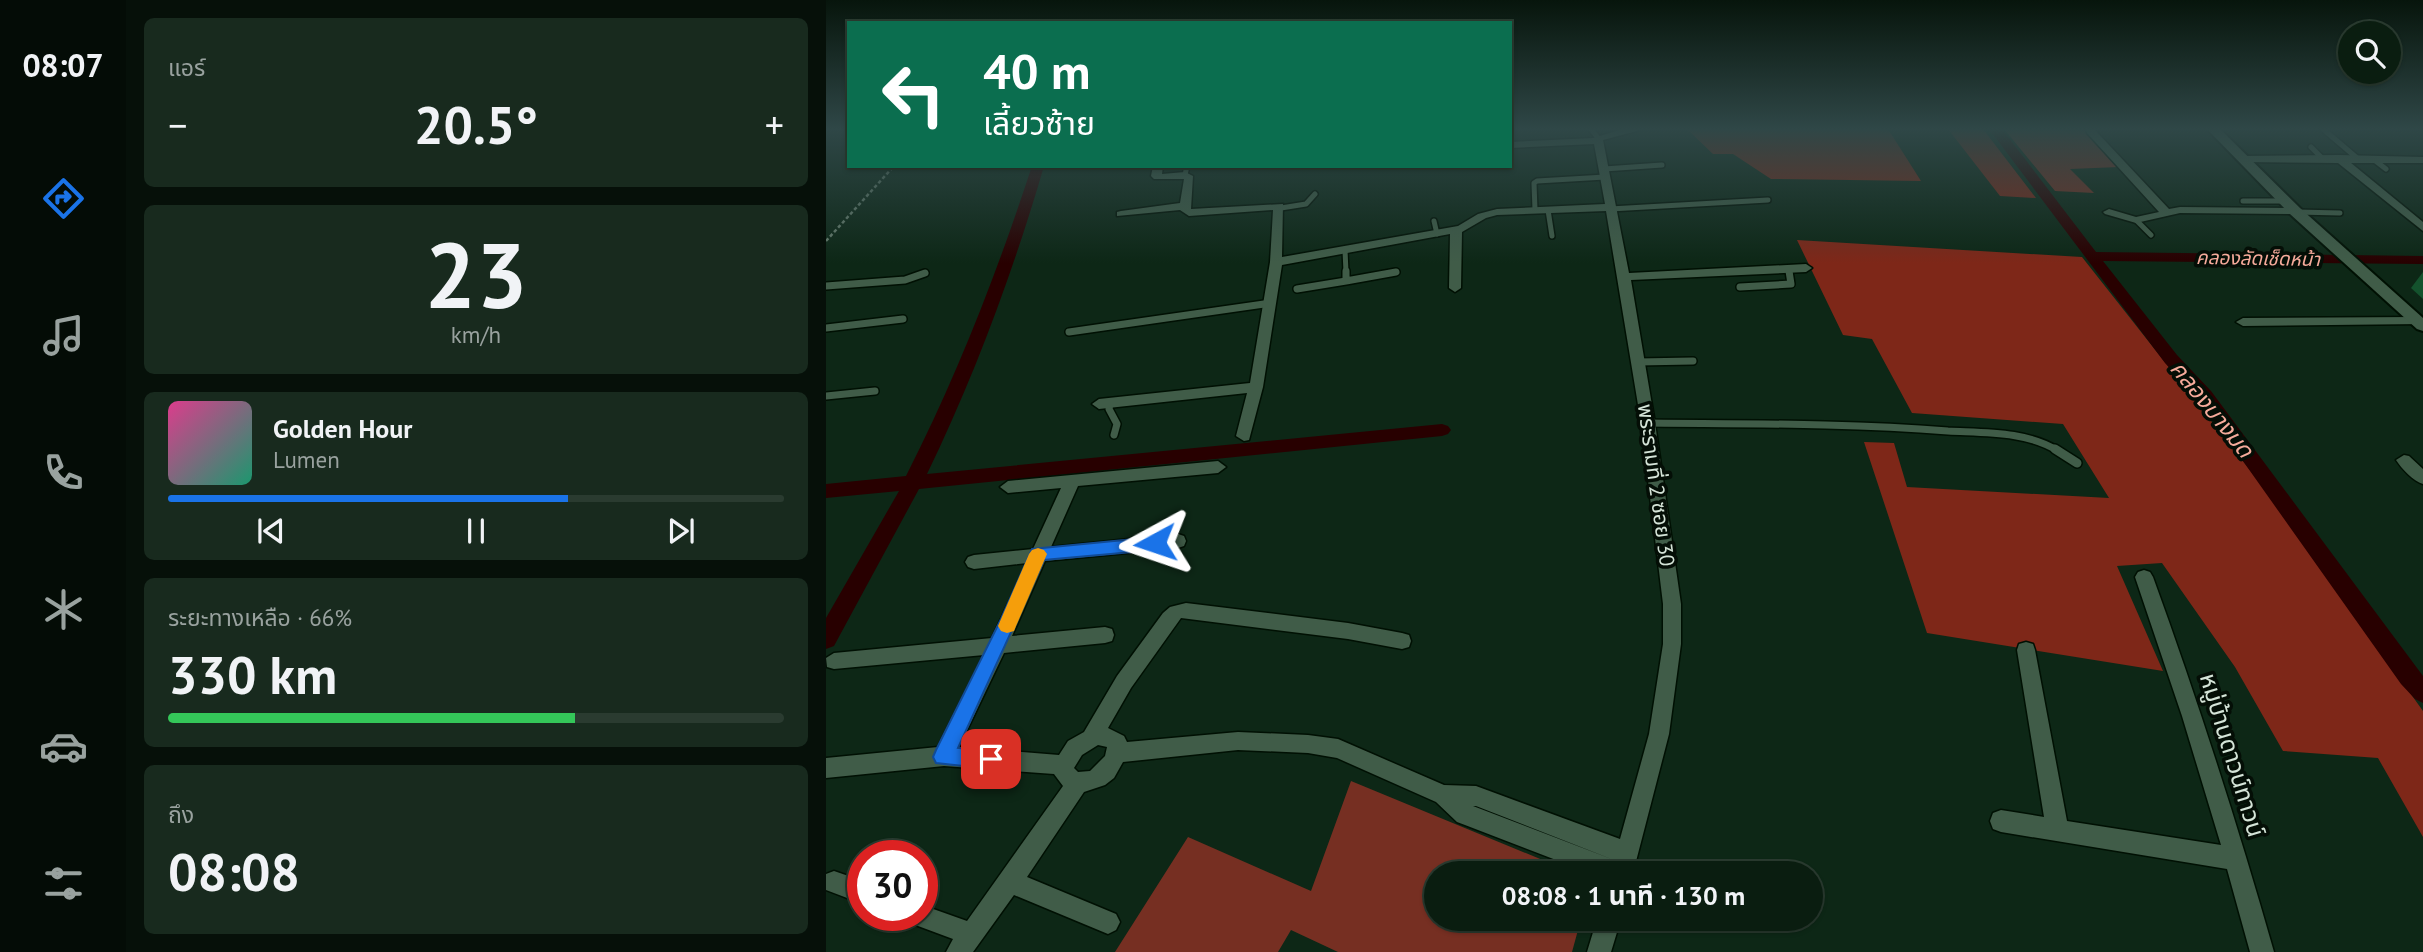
<!DOCTYPE html>
<html lang="th">
<head>
<meta charset="utf-8">
<style>
	body { margin:0; font-family:"PT Sans","Noto Sans Thai",sans-serif; background:#182a1e; color:#f1f3f6; height:100vh; display:flex; flex-direction:column; font-size:26px; white-space:nowrap }
	* { box-sizing:border-box; margin:0 }
	p { font-size:23px; color:#99a29f }
	.icon { flex:none; width:38px; height:38px; fill:none; stroke:currentColor; stroke-width:2; stroke-linecap:round; stroke-linejoin:round }
	.map { position:relative; flex:1; overflow:hidden }
	.panel { display:flex; flex-direction:column; gap:18px; padding:18px; background:#061009; width:700px }
	.panel>* { flex:none }
	.guide { position:absolute; left:21px; top:21px; width:665px; height:147px; border-radius:0px; box-shadow:0 2px 5px #0004,0 0 0 2px #2a3b30; background:#0b6e4f; color:#fff; overflow:hidden }
	.tools { position:absolute; left:1512px; top:21px; display:grid; gap:14px }
	.tools a { display:grid; place-items:center; width:63px; height:63px; border-radius:50%; background:#0a1d10; box-shadow:0 2px 5px #0004,0 0 0 2px #2a3b30; font-size:35px }
	.speed { position:absolute; left:21px; top:840px; display:flex; gap:14px; font-size:35px; font-weight:700; text-align:center }
	.speed>* { display:grid; place-content:center; width:91px; height:91px; border-radius:50%; background:#0a1d10; box-shadow:0 2px 5px #0004,0 0 0 2px #2a3b30; line-height:1 }
	.speed .limit { border:10px solid #d22; background:#fff; color:#111 }
	.pin { position:absolute; display:grid; place-items:center; width:60px; height:60px; color:#fff; margin:-30px; border-radius:14px; box-shadow:0 4px 10px #0006 }
	.me { position:absolute; width:77px; margin:-38px; rotate:265deg; stroke-linejoin:round; filter:drop-shadow(0 0 5px #0008) }
	.turn { display:flex; align-items:center; gap:24px; height:147px; padding:0 21px; font-size:32px }
	.turn .icon { width:91px; height:91px; stroke-width:2.5 }
	.turn b { display:block; font-size:49px; line-height:60px }
	.big { font-size:52px; font-weight:700; line-height:1.1 }
	.panel .card { flex:1; display:flex; flex-direction:column; justify-content:center; gap:10px; min-width:0; padding:0 24px; border-radius:10px; background:#182a1e }
	.panel .dial { align-items:center; gap:0 }
	.dial b { font-size:91px; line-height:1 }
	.song { display:flex; align-items:center; gap:21px }
	.cover { width:84px; height:84px; border-radius:10px; background:linear-gradient(135deg,hsl(330 70% 55%),hsl(160 70% 35%)) }
	.played { height:7px; border-radius:4px; background:linear-gradient(90deg,#1a73e8 65%,#2a3b30 65%) }
	.keys { display:flex; justify-content:space-around; direction:ltr }
	.heat { display:flex; justify-content:space-between; align-items:center; font-size:38px; direction:ltr }
	.charge { height:10px; border-radius:5px; background:linear-gradient(90deg,#34c759 66%,#2a3b30 0) }
	.trip { position:absolute; left:598px; top:861px; width:399px; height:70px; border-radius:35px; background:#0a1d10; box-shadow:0 2px 5px #0004,0 0 0 2px #2a3b30; font-weight:700; line-height:70px; text-align:center }
	main { display:flex; flex:1; min-height:0 }
	.tab-bar { display:flex; flex-direction:column; width:126px; justify-content:space-around; align-items:center; background:#040c06; color:#99a29f }
	.tab-bar .icon { width:49px; height:49px }
	.tab-bar .on { color:#1a73e8 }
	.tab-bar b { font-size:32px; color:#f1f3f6 }
	.map>svg:first-child { display:block }
</style>
</head>
<body>
<main>
<nav class="tab-bar">
<b>08:07</b>
<svg class="icon on" aria-label="directions" viewBox="0 0 24 24"><path d="M12 3l9 9-9 9-9-9zM9 14v-3h6M13 9l2 2-2 2"/></svg>
<svg class="icon" aria-label="music" viewBox="0 0 24 24"><path d="M9 18V5l10-2v13"/><circle cx="6" cy="18" r="3"/><circle cx="16" cy="16" r="3"/></svg>
<svg class="icon" aria-label="phone" viewBox="0 0 24 24"><path d="M5 4h4l2 5-3 2q2 4 5 5l2-3 5 2v4C11 20 4 13 5 4z"/></svg>
<svg class="icon" aria-label="climate" viewBox="0 0 24 24"><path d="M12 3v18M4 7l16 10M4 17L20 7"/></svg>
<svg class="icon" aria-label="car" viewBox="0 0 24 24"><path d="M5 17H2v-5l4-1 3-4h7l3 4 3 1v5h-3M9 17h6M6 11h13"/><circle cx="7" cy="17" r="2"/><circle cx="17" cy="17" r="2"/></svg>
<svg class="icon" aria-label="filters" viewBox="0 0 24 24"><path d="M4 7h16M4 17h16"/><circle cx="9" cy="7" r="2"/><circle cx="15" cy="17" r="2"/></svg>
</nav>
<section class="panel">
<div class="card"><p>แอร์</p>
<div class="heat"><a>−</a><b class="big">20.5°</b><a>+</a></div>
</div>
<div class="card dial"><b>23</b><p>km/h</p></div>
<div class="card">
<div class="song"><i class="cover"></i><div><b>Golden Hour</b><p>Lumen</p></div></div>
<div class="played"></div>
<div class="keys"><svg class="icon" aria-label="previous" viewBox="0 0 24 24"><path d="M18 5L8 12l10 7zM5 5v14"/></svg><svg class="icon" aria-label="pause" viewBox="0 0 24 24"><path d="M8 5v14M16 5v14"/></svg><svg class="icon" aria-label="next" viewBox="0 0 24 24"><path d="M6 5l10 7-10 7zM19 5v14"/></svg></div>
</div>
<div class="card"><p>ระยะทางเหลือ · 66%</p><b class="big">330 km</b><div class="charge"></div></div>
<div class="card"><p>ถึง</p><b class="big">08:08</b></div>
</section>
<div class="map">
<svg width="1597" height="952" viewBox="0 0 1597 952">
	<rect width="100%" height="100%" fill="#0d2716"/>
	<path fill="#762f22" d="M1178 129H1257L1293 167 1244 169 1268 193 1229 191Z
		M525 781 748 873H611V919H755L746 952H512L465 930 452 952H289L362 837 485 891Z"/>
	<path fill="#7e2718" d="M861 129H1062L1095 181 945 179 907 154H887Z
		M1122 129H1157L1210 198 1174 196Z
		M971 240 1256 257 1431 479 1597 711V837L1552 758 1457 751 1409 667 1336 563 1291 566 1337 671 1101 633 1038 442 1068 443 1081 487 1283 498 1237 424 1086 413 1046 339 1017 335Z"/>
	<g fill="none" stroke-linecap="round" stroke-linejoin="round">
		<path fill="#280000" fill-rule="evenodd" d="M1163 129H1176L1270 252 1597 256V264L1277 261 1351 355 1385 391 1597 676V703L1589 699 1575 684 1373 399 1339 363Z
			M206 166H218C187 272 149 375 101 474L616 424 622 426 625 430 622 434 616 436 93 489 8 646 0 649V618L73 491 0 498V484L80 476C131 376 171 273 206 166Z"/>
		<defs>
			<path id="service-far2" d="M765 129 772 138
				M1497 129 1531 158
				M1485 147 1497 159
				M1547 159 1560 169
				M778 169 836 165
				M359 175 361 166
				M1417 201H1459
				M455 208 480 204 489 194
				M784 209 942 200
				M709 210 708 183 711 181 779 177
				M722 210 726 236
				M1471 212 1514 213
				M1310 220 1325 235
				M608 221 611 234
				M519 250 520 272
				M963 269V272
				M567 272H570"/>
			<path id="service-far1" d="M520 271V281L570 272
				M0 286 79 280 99 273
				M914 287 965 284 963 271
				M471 289 520 281
				M0 328 77 319
				M243 332 445 303
				M812 362 867 361
				M0 396 49 391
				M284 403 283 409 291 424 288 435
				M822 423C922 424 1022 423 1122 431 1157 433 1201 431 1232 451"/>
			<path id="service" d="M1229 449 1251 463"/>
			<path id="minor" d="M797 129H818L777 140 803 273 980 264 986 268 980 272 805 280 829 423 855 604V644L843 734 807 873H764L639 825 631 822 610 802 511 758 482 753 412 750 297 762 288 778 279 785 258 792 201 877 290 914 294 922 290 930 282 934 188 895 147 952H120L127 939 84 923 80 915H96V905L141 921 237 786 228 774 118 766 0 778V758L112 747 158 655 8 669 1 667 0 658 8 653 166 638 201 563 148 569 142 567 139 562 142 557 148 555 207 549 235 488 182 493 174 487 182 481 392 461 400 467 392 473 252 486 225 547 352 534 358 536 360 541 358 546 352 548 219 561 186 636 279 627 286 629 288 635 286 641 279 643 178 653 133 747 233 755 242 741 258 732 291 676 337 613 344 607 360 603 522 623 576 633 583 635 585 641 583 647 576 649 522 639 355 618 305 688 282 728 298 736 301 742 412 732 482 735 512 739 618 785 650 786 794 839 823 734 837 644V604L815 423 780 211 671 215 660 218 636 232 635 288 629 292 623 288 624 234 456 265 437 387 423 440 418 441 410 436 421 393 273 409 266 404 273 399 424 383 444 262 447 210 363 216 354 210 291 216V212L295 211 354 203 358 179H328L325 176 327 166H337L336 174 359 172 367 176 365 209 457 204 456 257 632 226 652 214 671 209 779 204 768 144 684 148V142L767 138ZM272 745 281 747 279 756 264 771 252 772 248 768 256 755ZM647 806H650L788 860Z
				M1260 129H1268L1343 209 1354 207 1469 208 1475 211 1469 214 1354 213 1310 223 1279 214 1277 212 1283 209 1310 217 1333 212 1261 133Z
				M1513 155 1597 157V163H1525L1597 222V231L1512 163 1417 162 1412 159 1417 156Z
				M1591 317 1597 320 1596 324 1417 326 1410 322 1417 318Z
				M1578 455 1583 456 1597 469V484C1587 481 1576 469 1570 460Z
				M1318 570 1324 572 1327 577C1372 701 1412 826 1448 952H1424L1401 869 1175 832 1167 829 1164 821 1167 813 1175 810 1218 817 1191 650 1193 644 1200 642 1207 644 1209 650 1241 821 1395 845 1356 716 1309 577 1312 572Z
				M8 871 37 881V904L0 890V874Z
				M771 919H795L785 952H761Z"/>
			<path id="tertiary" d="M1381 129H1394L1474 208 1597 318V331L1591 329 1464 214Z"/>
		</defs>
		<use href="#service-far2" stroke="#001003" stroke-width="8"/>
		<use href="#service-far1" stroke="#001003" stroke-width="10"/>
		<use href="#service" stroke="#001003" stroke-width="12"/>
		<use href="#minor" stroke="#001003" stroke-width="3"/>
		<use href="#tertiary" stroke="#001003" stroke-width="4"/>
		<path stroke="#667c6d" stroke-width="2.5" stroke-dasharray="3.5 2.5" stroke-linecap="butt" d="M0 241 68 166"/>
		<use href="#service-far2" stroke="#405c48" stroke-width="5"/>
		<use href="#service-far1" stroke="#405c48" stroke-width="7"/>
		<use href="#service" stroke="#405c48" stroke-width="9"/>
		<use href="#minor" fill="#405c48" fill-rule="evenodd"/>
		<use href="#tertiary" fill="#405c48" fill-rule="evenodd"/>
	</g>
	<path fill="#14522d" d="M1597 272V299L1585 288Z"/>
	<linearGradient id="sky" x2="0" y2="1"><stop stop-color="#07150c"/><stop offset="0.49" stop-color="#2f4747"/><stop offset="1" stop-color="#2f4747" stop-opacity="0"/></linearGradient>
	<rect width="1597" height="263" fill="url(#sky)"/>
	<path fill="#1a73e8" stroke="#114b97" stroke-width="2" d="M329 537 335 539 338 543 335 548 329 550 218 560 132 748 172 752 175 759 172 766 165 769 110 763 107 757 110 750 175 619 206 549Z"/>
	<path fill="#f59e0b" d="M212 548 218 550 221 554 190 626 188 631 181 633 175 631 172 626 203 554 206 550Z"/>
	<g text-anchor="middle" stroke-width="7" stroke-linejoin="round" paint-order="stroke">
		<g font-size="19" font-style="italic" fill="#f6ab9b" stroke="#040e06">
			<text transform="translate(1432 258) rotate(1)" y="7">คลองลัดเช็ดหน้า</text>
		</g>
		<g font-size="21" fill="#d5e4d8" stroke="#040e06">
			<text transform="translate(830 485) rotate(82)" y="7">พระรามที่ 2 ซอย 30</text>
		</g>
		<g font-size="23" font-style="italic" fill="#f6ab9b" stroke="#040e06">
			<text transform="translate(1386 409) rotate(51)" y="8">คลองบางมด</text>
		</g>
		<g font-size="24" fill="#d5e4d8" stroke="#040e06">
			<text transform="translate(1406 755) rotate(73)" y="8">หมู่บ้านดาวน์ทาวน์</text>
		</g>
	</g>
</svg>
<div class="tools">
<a><svg class="icon" aria-label="search" viewBox="0 0 24 24"><circle cx="10" cy="10" r="6"/><path d="M15 15l6 6"/></svg></a>
</div>
<div class="speed"><div class="limit">30</div></div>
<div class="pin" style="left:165px;top:759px;background:#d93025"><svg class="icon" aria-label="arrive" viewBox="0 0 24 24"><path d="M6 21V4h12l-3 4 3 4H6"/></svg></div>
<svg class="me" style="left:329px;top:543px" viewBox="-20 -20 40 40"><path d="M0-17L14 15 0 8-14 15z" fill="#1a73e8" stroke="#fff" stroke-width="4"/></svg>
<div class="trip">08:08 · 1 นาที · 130 m</div>
<div class="guide">
<div class="turn"><svg class="icon" aria-label="left" viewBox="0 0 24 24"><path d="M17 20v-9H6M10 6l-5 5 5 5"/></svg><div><b>40 m</b>เลี้ยวซ้าย</div></div>
</div>
</div>
</main>
</body>
</html>
